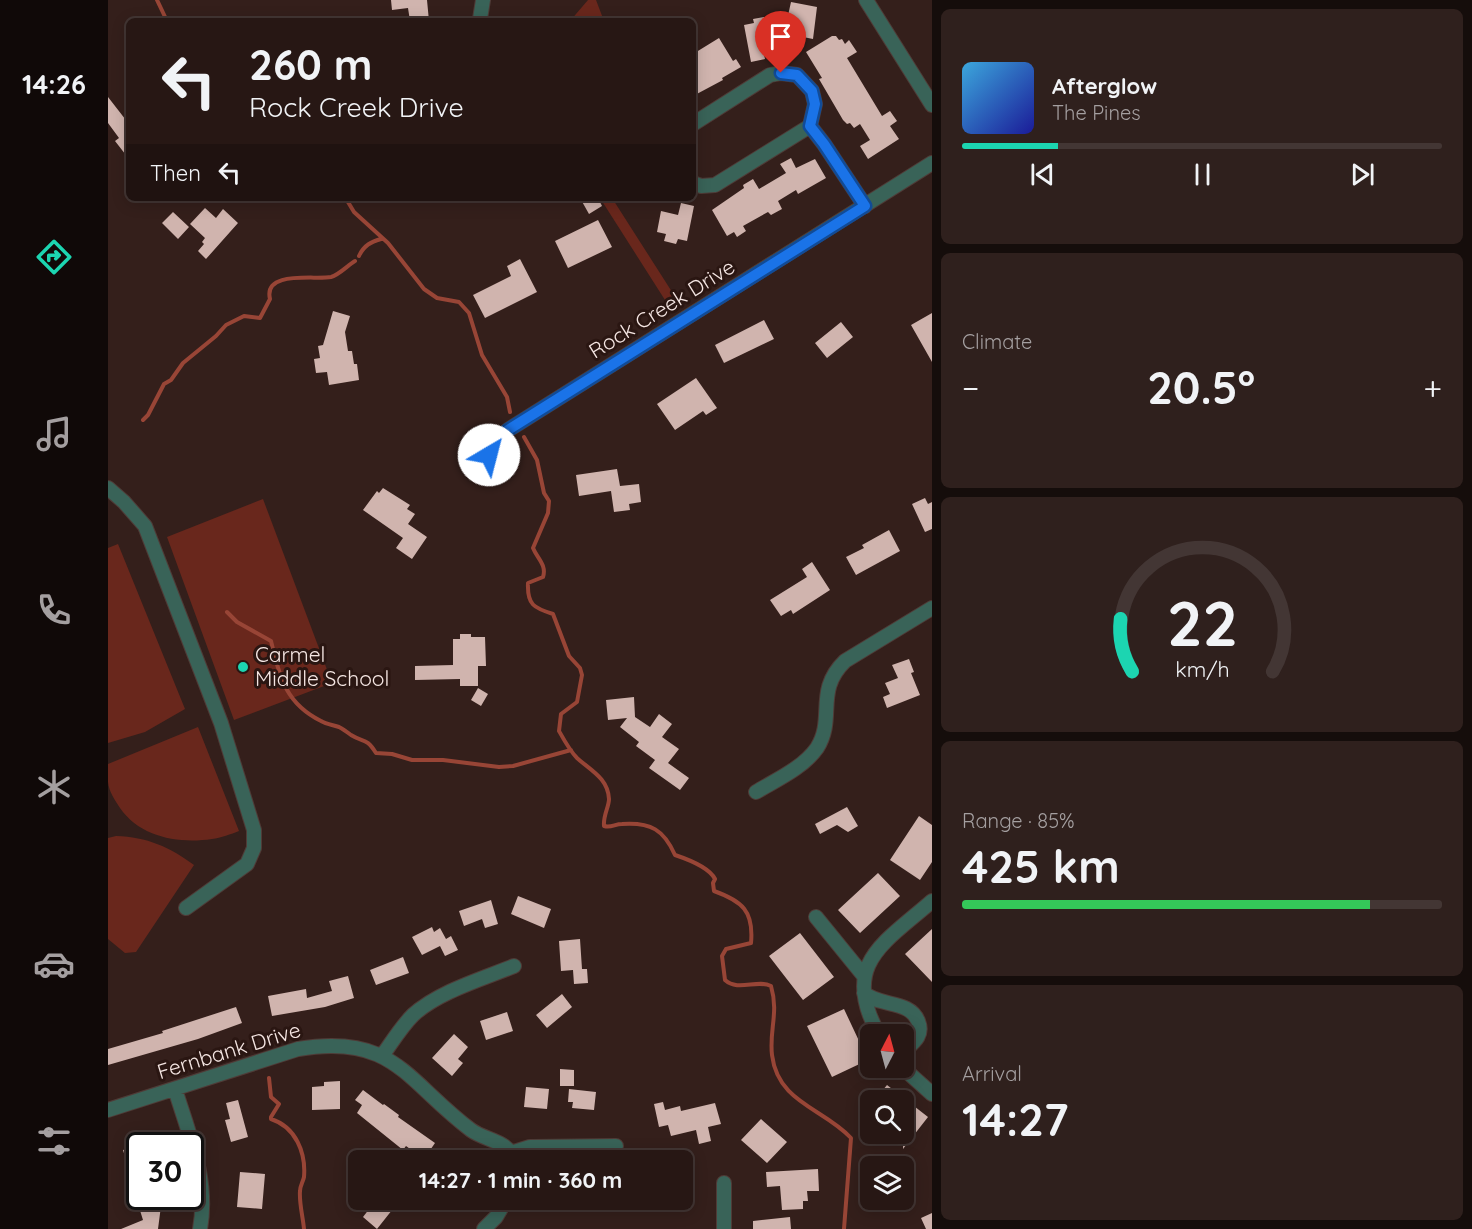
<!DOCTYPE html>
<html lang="en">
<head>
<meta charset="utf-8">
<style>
	body { margin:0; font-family:Quicksand,sans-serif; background:#2f201d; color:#f1f3f6; height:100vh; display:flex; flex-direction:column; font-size:22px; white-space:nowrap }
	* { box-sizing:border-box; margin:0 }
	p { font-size:20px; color:#a49fa0 }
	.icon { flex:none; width:33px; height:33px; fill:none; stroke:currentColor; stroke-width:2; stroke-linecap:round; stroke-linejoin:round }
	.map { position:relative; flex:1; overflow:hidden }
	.drawer { display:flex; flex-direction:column; gap:9px; padding:9px; background:#150d0b; width:540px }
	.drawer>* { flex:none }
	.top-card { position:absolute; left:18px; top:18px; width:570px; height:183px; border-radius:9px; box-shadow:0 3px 15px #0003,0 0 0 2px #433634; background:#271714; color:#f1f3f6; overflow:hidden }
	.needle { width:39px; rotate:6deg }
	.controls { position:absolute; left:752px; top:1024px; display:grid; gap:12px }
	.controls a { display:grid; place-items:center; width:54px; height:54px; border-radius:9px; background:#271714; box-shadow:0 3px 15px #0003,0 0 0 2px #433634; font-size:30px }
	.speed { position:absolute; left:18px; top:1132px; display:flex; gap:12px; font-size:30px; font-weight:700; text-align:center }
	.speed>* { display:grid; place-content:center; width:78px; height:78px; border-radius:50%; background:#271714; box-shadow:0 3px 15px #0003,0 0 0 2px #433634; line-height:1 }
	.speed .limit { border:3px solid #111; border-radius:9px; background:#fff; color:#111 }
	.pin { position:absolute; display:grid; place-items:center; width:51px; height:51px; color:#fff; margin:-62px -26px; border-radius:50% 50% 50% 0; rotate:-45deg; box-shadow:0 0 6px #0007 }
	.pin .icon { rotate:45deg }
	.me { position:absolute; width:66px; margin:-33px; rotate:37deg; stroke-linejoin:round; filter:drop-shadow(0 0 4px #0008) }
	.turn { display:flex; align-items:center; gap:21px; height:126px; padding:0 24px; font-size:27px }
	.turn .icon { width:78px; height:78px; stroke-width:2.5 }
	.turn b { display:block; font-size:42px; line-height:51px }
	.then { display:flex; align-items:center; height:57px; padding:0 24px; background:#0003; gap:12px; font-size:22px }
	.big { font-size:45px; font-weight:800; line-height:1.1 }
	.drawer .tile { flex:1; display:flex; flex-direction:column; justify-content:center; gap:9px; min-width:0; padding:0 21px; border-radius:9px; background:#2f201d }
	.drawer .dial { align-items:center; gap:0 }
	.dial svg { height:156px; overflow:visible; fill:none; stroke:#433634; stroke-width:7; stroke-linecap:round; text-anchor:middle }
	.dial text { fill:#f1f3f6; stroke:none }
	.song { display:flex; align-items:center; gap:18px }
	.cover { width:72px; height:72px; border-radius:9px; background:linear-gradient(135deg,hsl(200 70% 55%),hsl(240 70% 35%)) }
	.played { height:6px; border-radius:3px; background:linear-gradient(90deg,#1cd5b1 20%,#433634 20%) }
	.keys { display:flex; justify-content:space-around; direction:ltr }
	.heat { display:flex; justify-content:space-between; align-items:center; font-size:33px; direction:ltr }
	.charge { height:9px; border-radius:4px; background:linear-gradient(90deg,#34c759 85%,#433634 0) }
	.trip { position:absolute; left:240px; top:1150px; width:345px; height:60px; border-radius:9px; background:#271714; box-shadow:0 3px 15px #0003,0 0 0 2px #433634; font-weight:800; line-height:60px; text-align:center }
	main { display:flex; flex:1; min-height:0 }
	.menu { display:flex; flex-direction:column; width:108px; justify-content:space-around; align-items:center; background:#100908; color:#a49fa0 }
	.menu .icon { width:42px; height:42px }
	.menu .active { color:#1cd5b1 }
	.menu b { font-size:27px; color:#f1f3f6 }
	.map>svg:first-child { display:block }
</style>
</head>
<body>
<main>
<nav class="menu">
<b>14:26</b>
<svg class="icon active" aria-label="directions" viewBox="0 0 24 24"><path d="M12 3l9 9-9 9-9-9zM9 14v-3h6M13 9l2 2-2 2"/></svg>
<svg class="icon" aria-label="music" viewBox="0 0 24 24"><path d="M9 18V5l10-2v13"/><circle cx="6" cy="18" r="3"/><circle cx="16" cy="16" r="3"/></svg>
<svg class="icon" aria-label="phone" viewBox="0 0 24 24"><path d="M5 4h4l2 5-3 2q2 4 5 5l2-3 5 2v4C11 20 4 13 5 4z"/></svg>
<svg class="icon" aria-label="climate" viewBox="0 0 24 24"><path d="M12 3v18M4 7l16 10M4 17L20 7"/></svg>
<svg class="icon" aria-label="car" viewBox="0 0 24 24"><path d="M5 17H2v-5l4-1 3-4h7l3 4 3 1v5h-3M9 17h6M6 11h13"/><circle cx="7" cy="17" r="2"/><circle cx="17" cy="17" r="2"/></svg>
<svg class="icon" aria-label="filters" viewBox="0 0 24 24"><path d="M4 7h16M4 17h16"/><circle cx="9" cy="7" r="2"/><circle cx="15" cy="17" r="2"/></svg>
</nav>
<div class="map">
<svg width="824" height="1229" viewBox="0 0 824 1229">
	<rect width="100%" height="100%" fill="#341f1b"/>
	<path fill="#69271c" d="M480 0H488L496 21H462Z
		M492 198H504L573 306 564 311Z
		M155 499 224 683 126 720 59 537Z
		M10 544 77 709 37 732 0 743V548Z
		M90 727 131 831C123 834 113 838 104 839 70 844 32 837 12 808 7 800 1 792 0 782 0 777 0 770 0 764Z
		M8 836C39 837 62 847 86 865L28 952 17 953 0 939V838Z"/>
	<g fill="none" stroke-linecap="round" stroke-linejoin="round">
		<path stroke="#984536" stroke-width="4" d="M49 0 59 21
			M241 198 240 202 246 212 280 243 316 289 329 298 351 302 361 313 374 355 399 397 402 412
			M251 256C256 245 263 242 273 239
			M35 420 40 415 56 384 63 380 75 363 108 336 118 325 136 316 152 318 162 299C155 270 207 280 223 277 231 275 240 265 247 261
			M416 437 429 460 436 493 441 501 440 513 425 548C429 558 439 565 435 577L420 583C419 605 426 608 445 614L461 656 472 668 474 675 469 702 453 714 451 731C456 740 462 751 469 758 482 770 500 778 501 799 501 807 495 815 496 826 503 828 507 824 514 824 543 822 556 830 567 855 579 859 601 867 607 879L605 883 606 891C634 901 646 911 643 943L618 949 614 956 617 980C630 992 649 979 663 986 671 1013 661 1030 664 1055 670 1103 715 1108 743 1138L736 1229
			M119 612 129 622 163 641C172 677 177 703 213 721 218 724 225 725 231 727 235 729 239 732 243 735 256 743 258 737 268 753L284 754 304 760H335L391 767 405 766 463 750
			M161 1078 163 1097 171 1104 163 1117V1119C188 1127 198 1153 196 1177 195 1182 192 1186 192 1191 191 1203 195 1217 196 1229"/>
	</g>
	<path fill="#d0b4ae" d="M283 0H319L321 21H302L300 8 284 10Z
		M683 2 709 7 705 39 670 32 672 41 654 45 657 59 643 62 636 25 646 23 645 19 656 17 657 24 679 20Z
		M724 36H728L731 40 734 39 737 44 741 40 749 52 739 58 774 116 782 111 789 121 782 126 791 139 760 159 752 146 762 140 752 124 746 128 742 123 739 124 735 120 711 79 714 78 698 52Z
		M611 38 625 61 628 59 633 67 614 78 615 80 585 96V54Z
		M0 97 21 124V159L7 141 11 138 0 123Z
		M683 158 688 168 707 159 718 178 690 194 688 190 670 201 674 209 663 215 660 212 635 226 638 231 629 237 626 232 619 236 604 210 636 188 635 185 645 179 651 189 678 173 672 164Z
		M472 198H490L494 206 481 214Z
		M573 203 586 206 579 241 570 239 568 244 556 241 558 234 549 232 553 211 570 215Z
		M97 208 108 218 115 209 130 223 98 259 90 251 96 244 94 242 97 238 82 224Z
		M65 212 81 227 70 239 54 223Z
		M490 220 504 247 460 268 447 241Z
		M412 259 429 292 377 318 365 295 403 276 399 266Z
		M225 311 242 316 237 332 240 351H244L246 364H249L251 380 221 385 219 372 208 373 206 359 212 358 210 346 215 345Z
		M824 313V362L803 325Z
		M656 320 666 339 616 363 607 345Z
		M733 322 745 337 719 358 707 343Z
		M588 378 609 408 598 415 595 411 567 430 549 404Z
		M509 469 512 486 531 484 533 502 521 504 522 510 506 512 503 491 471 496 468 475Z
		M275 488 302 505 299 509 307 514 300 524 319 537 304 559 288 548 295 538 255 510 269 491 271 493Z
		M817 498 820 504 824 502V529L817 532 804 504Z
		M781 530 792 551 748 575 738 557 756 548 754 545Z
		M704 562 722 590 685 614 683 610 673 616 662 600 699 577 694 569Z
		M352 634H363V637H377L378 666H370V686H352V679L307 680V666L345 665V639H352Z
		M801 659 806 672 803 673 812 695 779 708 775 697 782 694 777 683 790 678 784 665Z
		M370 688 380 694 373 706 363 700Z
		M526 697 527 717 542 727 551 714 564 724 554 737 571 749 560 763 581 778 572 790 541 768 547 760 528 746 531 742 512 727 519 718 500 720 498 700Z
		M739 807 750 826 740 832 729 825 712 834 707 824Z
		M811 816 824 825V862L812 880 782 860Z
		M770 873 792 896 752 933 730 910Z
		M410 896 443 909 436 928 403 914Z
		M383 900 390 924 377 928 374 919 356 926 351 911Z
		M324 927 326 932 332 928 338 939 343 936 350 950 337 956 332 946 314 955 304 937Z
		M824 929V982L797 954Z
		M692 933 726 977 695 1000 661 956Z
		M472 939 474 969H479L480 983 466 984 465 970 453 971 451 941Z
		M295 957 301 973 268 985 262 970Z
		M240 976 246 998 217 1007 164 1016 160 996 198 989 199 998 224 991 221 981Z
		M454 994 464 1007 439 1028 428 1015Z
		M128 1007 134 1023 90 1039 0 1065V1049L55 1033 54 1031Z
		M736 1009 760 1060 724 1077 699 1026Z
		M399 1012 405 1031 378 1040 372 1021Z
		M346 1034 360 1047 350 1059 355 1063 344 1076 324 1058Z
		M452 1069 466 1070V1086H452Z
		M232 1081V1109L204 1110V1087L216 1086V1082Z
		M779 1085 820 1117 795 1149V1145L781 1134H795V1101H766Z
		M418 1087 441 1089 439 1109 416 1107Z
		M461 1089 488 1092 486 1110 464 1108 465 1102H460Z
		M255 1090 275 1105 276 1104 291 1115 290 1117 327 1143 316 1159 298 1146 295 1150 249 1113 254 1105 247 1100Z
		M130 1100 140 1137 123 1142 117 1120 122 1119 118 1103Z
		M555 1102 557 1110 572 1106 573 1111 607 1103 613 1124 600 1127 603 1141 591 1144 588 1130 563 1136 560 1125 551 1127 546 1104Z
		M653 1119 679 1142 659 1163 633 1140Z
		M32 1146V1160L19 1163 15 1150Z
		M710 1169 711 1191H699L700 1201H695V1209L674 1210 672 1186 659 1187 658 1172Z
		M132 1172 157 1174 154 1209 129 1207Z
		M268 1200H292L269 1229 255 1217Z
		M30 1204 53 1206 50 1229H13L35 1220Z
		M824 1213V1229H818L813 1218Z
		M682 1217 683 1229H645V1221Z"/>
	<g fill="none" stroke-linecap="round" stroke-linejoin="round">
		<defs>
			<path id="minor" d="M758 0 824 105
				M372 19 375 0
				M585 124 662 75 673 73 689 75 704 91 707 104 702 126 607 185 593 186 585 183
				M702 126 716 144 757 206
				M381 455 391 439 400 430 824 163
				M0 488 16 502 37 526 113 723 146 830V848L139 864 78 908
				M648 792C668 780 695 768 709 748 728 718 706 691 737 661L824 608
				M708 917 756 976
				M756 993C772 1007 802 1000 810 1021 816 1036 805 1043 795 1052
				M771 1035C732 964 775 944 824 901
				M274 1056C284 1042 293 1027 305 1015 330 992 374 979 406 966
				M795 1068 824 1094
				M67 1089C81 1135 101 1180 92 1229
				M0 1110 190 1049C286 1033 298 1081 363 1130 378 1141 401 1140 406 1161
				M403 1153 422 1147 508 1146
				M616 1183V1229
				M376 1229 388 1217 398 1200"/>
		</defs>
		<use href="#minor" stroke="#4f3b37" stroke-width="16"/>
		<use href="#minor" stroke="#396358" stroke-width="14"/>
	</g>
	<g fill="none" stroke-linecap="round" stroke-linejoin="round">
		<defs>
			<path id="route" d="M381 455 391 439 400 430 757 206 716 144 702 126 707 104 704 91 689 75 673 73"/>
		</defs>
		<use href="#route" stroke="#114b97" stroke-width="15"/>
		<use href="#route" stroke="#1a73e8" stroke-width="10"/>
	</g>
	<circle fill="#1cd5b1" stroke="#2a1612" stroke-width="2" cx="135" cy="667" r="6"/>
	<g text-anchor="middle" stroke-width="6" stroke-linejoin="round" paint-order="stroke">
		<g font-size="21" fill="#f5e6e3" stroke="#2a1612">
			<text transform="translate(554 309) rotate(-32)" y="7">Rock Creek Drive</text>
			<text transform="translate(121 1051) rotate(-17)" y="7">Fernbank Drive</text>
		</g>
		<g font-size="21" fill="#f5e6e3" stroke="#2a1612" text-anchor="start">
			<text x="147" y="662">Carmel<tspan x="147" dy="24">Middle School</tspan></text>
		</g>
	</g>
</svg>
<div class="controls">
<a><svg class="needle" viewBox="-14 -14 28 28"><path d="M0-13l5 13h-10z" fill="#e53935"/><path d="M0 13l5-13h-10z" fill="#a49fa0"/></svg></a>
<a><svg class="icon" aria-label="search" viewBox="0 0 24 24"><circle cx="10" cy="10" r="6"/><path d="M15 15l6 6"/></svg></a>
<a><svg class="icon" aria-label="layers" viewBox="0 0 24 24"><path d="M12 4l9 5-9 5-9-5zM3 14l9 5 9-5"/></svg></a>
</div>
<div class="speed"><div class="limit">30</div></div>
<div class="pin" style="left:673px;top:73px;background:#d93025"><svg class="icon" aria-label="arrive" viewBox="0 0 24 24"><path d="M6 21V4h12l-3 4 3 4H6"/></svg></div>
<svg class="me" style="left:381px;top:455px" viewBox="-20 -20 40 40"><circle r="19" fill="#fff"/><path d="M0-13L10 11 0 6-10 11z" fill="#1a73e8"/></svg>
<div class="trip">14:27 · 1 min · 360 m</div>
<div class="top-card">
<div class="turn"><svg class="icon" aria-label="left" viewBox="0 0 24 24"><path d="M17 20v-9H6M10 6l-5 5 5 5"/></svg><div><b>260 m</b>Rock Creek Drive</div></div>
<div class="then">Then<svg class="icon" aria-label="left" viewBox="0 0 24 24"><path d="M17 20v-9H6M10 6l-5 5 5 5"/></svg></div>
</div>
</div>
<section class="drawer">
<div class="tile">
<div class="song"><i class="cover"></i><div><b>Afterglow</b><p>The Pines</p></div></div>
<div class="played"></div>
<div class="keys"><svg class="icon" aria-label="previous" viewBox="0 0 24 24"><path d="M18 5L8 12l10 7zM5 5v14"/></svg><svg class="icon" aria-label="pause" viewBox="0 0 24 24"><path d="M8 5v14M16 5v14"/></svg><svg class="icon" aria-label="next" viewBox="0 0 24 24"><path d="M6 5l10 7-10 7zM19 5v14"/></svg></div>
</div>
<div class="tile"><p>Climate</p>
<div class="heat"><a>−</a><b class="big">20.5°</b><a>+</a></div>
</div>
<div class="tile dial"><svg viewBox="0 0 100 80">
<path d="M14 69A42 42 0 1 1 86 69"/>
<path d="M14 69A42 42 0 0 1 8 42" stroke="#1cd5b1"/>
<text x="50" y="56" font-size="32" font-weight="700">22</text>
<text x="50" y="72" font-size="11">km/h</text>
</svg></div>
<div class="tile"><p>Range · 85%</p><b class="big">425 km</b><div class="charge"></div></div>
<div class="tile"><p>Arrival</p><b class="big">14:27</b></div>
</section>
</main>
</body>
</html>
